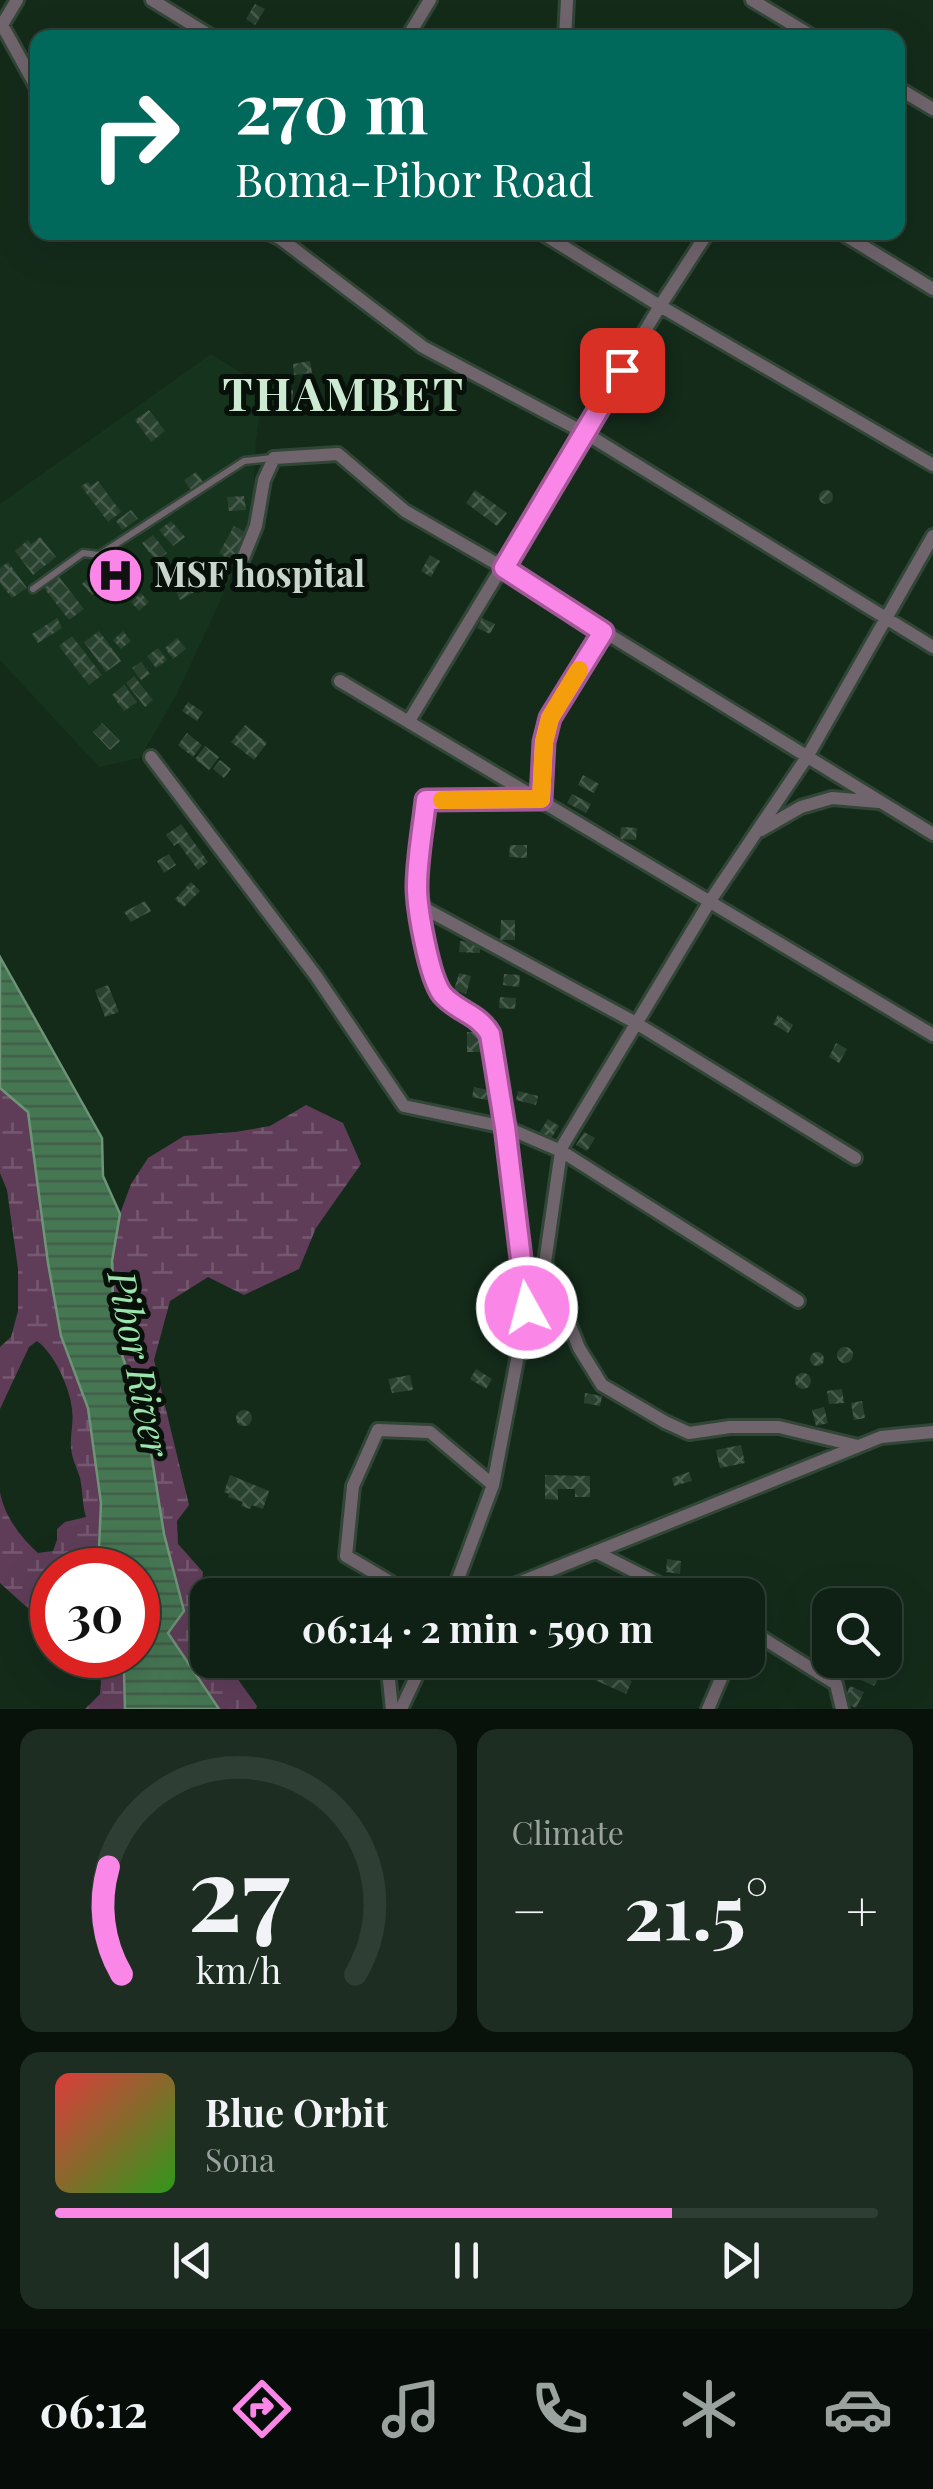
<!DOCTYPE html>
<html lang="en">
<head>
<meta charset="utf-8">
<style>
	body { margin:0; font-family:"Playfair Display",serif; background:#1d2d22; color:#f1f3f6; height:100vh; display:flex; flex-direction:column; font-size:38px; white-space:nowrap }
	* { box-sizing:border-box; margin:0 }
	p { font-size:32px; color:#9ba3a0 }
	.icon { flex:none; width:55px; height:55px; fill:none; stroke:currentColor; stroke-width:2; stroke-linecap:round; stroke-linejoin:round }
	.map { position:relative; height:1709px; overflow:hidden }
	.details { display:flex; flex-direction:column; gap:20px; padding:20px; background:#08120b; flex:1 }
	.details>* { flex:none }
	.top-card { position:absolute; left:30px; top:30px; width:875px; height:210px; border-radius:20px; box-shadow:0 10px 40px #0002,0 0 0 2px #2f3e34; background:#00695c; color:#fff; overflow:hidden }
	.controls { position:absolute; left:812px; top:1588px; display:grid; gap:20px }
	.controls a { display:grid; place-items:center; width:90px; height:90px; border-radius:20px; background:#0f2014; box-shadow:0 10px 40px #0002,0 0 0 2px #2f3e34; font-size:50px }
	.speed { position:absolute; left:30px; top:1548px; display:flex; gap:20px; font-size:50px; font-weight:700; text-align:center }
	.speed>* { display:grid; place-content:center; width:130px; height:130px; border-radius:50%; background:#0f2014; box-shadow:0 10px 40px #0002,0 0 0 2px #2f3e34; line-height:1 }
	.speed .limit { border:15px solid #d22; background:#fff; color:#111 }
	.pin { position:absolute; display:grid; place-items:center; width:85px; height:85px; color:#fff; margin:-42px; border-radius:20px; box-shadow:0 5px 15px #0006 }
	.me { position:absolute; width:110px; margin:-55px; rotate:353deg; stroke-linejoin:round; filter:drop-shadow(0 0 8px #0008) }
	.turn { display:flex; align-items:center; gap:35px; height:210px; padding:0 40px; font-size:45px }
	.turn .icon { width:130px; height:130px; stroke-width:2.5 }
	.turn b { display:block; font-size:70px; line-height:85px }
	.big { font-size:75px; font-weight:700; line-height:1.1 }
	.details .widget { flex:1; display:flex; flex-direction:column; justify-content:center; gap:15px; min-width:0; padding:0 35px; border-radius:20px; background:#1d2d22 }
	.details .dial { align-items:center; gap:0 }
	.dial svg { height:260px; overflow:visible; fill:none; stroke:#2f3e34; stroke-width:7; stroke-linecap:round; text-anchor:middle }
	.dial text { fill:#f1f3f6; stroke:none }
	.song { display:flex; align-items:center; gap:30px }
	.cover { width:120px; height:120px; border-radius:15px; background:linear-gradient(135deg,hsl(0 70% 55%),hsl(110 70% 35%)) }
	.played { height:10px; border-radius:5px; background:linear-gradient(90deg,#fa87e7 75%,#2f3e34 75%) }
	.keys { display:flex; justify-content:space-around; direction:ltr }
	.heat { display:flex; justify-content:space-between; align-items:center; font-size:55px; direction:ltr }
	.details .tiles { flex:1; display:grid; gap:20px; grid-template-columns:1fr 1fr }
	.widget:last-child { grid-column:span 2 }
	.trip { position:absolute; left:190px; top:1578px; width:575px; height:100px; border-radius:20px; background:#0f2014; box-shadow:0 10px 40px #0002,0 0 0 2px #2f3e34; font-weight:700; line-height:100px; text-align:center }
	.menu { display:flex; height:160px; justify-content:space-around; align-items:center; background:#060d08; color:#9ba3a0 }
	.menu .icon { width:70px; height:70px }
	.menu .current { color:#fa87e7 }
	.menu b { font-size:45px; color:#f1f3f6 }
	.map>svg:first-child { display:block }
</style>
</head>
<body>
<div class="map">
<svg width="933" height="1709" viewBox="0 0 933 1709">
	<defs>
		<pattern id="wetland-marsh" width="20" height="14" patternUnits="userSpaceOnUse" patternTransform="scale(2.5)"><rect width="20" height="14" fill="#5f3d59"/><path d="M1 5h8M5 5V1M11 12h8M15 12V8" fill="none" stroke="#745870"/></pattern>
		<pattern id="water-rules" width="6" height="5" patternUnits="userSpaceOnUse" patternTransform="scale(2.5)"><rect width="6" height="5" fill="#467753"/><path d="M0 2.5h6" fill="none" stroke="#425e49"/></pattern>
		<pattern id="building-cross-hatch" width="8" height="8" patternUnits="userSpaceOnUse" patternTransform="scale(2.5)"><rect width="8" height="8" fill="#29412f"/><path d="M0 0l8 8M0 8l8-8" fill="none" stroke="#475c4c"/></pattern>
	</defs>
	<rect width="100%" height="100%" fill="#142b1a"/>
	<path fill="#15331d" d="M211 354 263 386 256 440 252 532 177 694 140 758 99 767 0 660V504Z"/>
	<path fill="url(#wetland-marsh)" d="M0 1088 28 1111 48 1263 61 1336 88 1408 101 1503 98 1570H52V1630L0 1583V1492C4 1515 20 1537 38 1553L53 1551 57 1540V1529L65 1522 86 1517C82 1504 83 1491 80 1478 77 1468 72 1459 71 1448 70 1435 74 1422 72 1409 70 1388 54 1353 37 1341L29 1347 0 1409V1347L11 1337 18 1311V1269L7 1190 0 1173Z
		M306 1105 343 1123 361 1164 316 1228 299 1269 244 1295 208 1277 170 1301 154 1360 189 1505 177 1521 178 1544 203 1572 200 1608 207 1624 208 1660H224L257 1706 256 1709H219L168 1633 184 1611 164 1534 147 1427 122 1355 113 1303 112 1261 120 1214 131 1184 148 1158 184 1136 235 1132 270 1126Z
		M80 1655H117L124 1673 125 1709H85L100 1694 101 1681Z"/>
	<path fill="url(#water-rules)" stroke="#6d9477" stroke-width="2.5" d="M0 957 102 1138 103 1176 120 1214 112 1261 113 1303 135 1328 122 1355 147 1427 164 1534 184 1611 168 1633 219 1709H125L124 1673 117 1655H138V1570H98L101 1503 88 1408 61 1336 48 1263 28 1112 0 1088Z"/>
	<path fill="url(#building-cross-hatch)" d="M255 4 265 9 255 25 246 19Z
		M310 361 312 373 294 375 293 364Z
		M280 390H293V402L281 403Z
		M149 410 165 431 151 442 135 420Z
		M196 472 203 482 191 490 184 480Z
		M98 481 121 512 108 522 81 486 88 482 91 486Z
		M819 497a7 7 0 1 1 14 0a7 7 0 1 1-14 0Z
		M475 490 507 513 497 526 466 503Z
		M244 496 246 510 229 511 227 497Z
		M131 510 138 519 122 530 116 521Z
		M171 521 185 537 173 546 159 530Z
		M234 526 248 533 232 561 219 553Z
		M153 535 167 553 156 561 142 543Z
		M40 537 56 557 33 575 15 551 28 540 31 544Z
		M430 555 440 561 431 577 421 571Z
		M8 562 27 588 12 598 0 583V568Z
		M97 570 107 581 92 595 82 584Z
		M124 575 135 587 127 594 116 583Z
		M59 577 84 609 69 620 44 588Z
		M193 580 198 590 180 600 175 589Z
		M141 593 149 602 139 611 131 602Z
		M57 618 62 628 38 643 32 634Z
		M482 618 495 624 490 634 477 628Z
		M99 631 121 661 106 672 84 642Z
		M123 631 131 641 121 649 113 640Z
		M72 636 102 675 89 685 59 646Z
		M177 638 186 649 173 659 165 648Z
		M158 648 167 660 156 668 147 656Z
		M141 662 150 674 141 680 132 668Z
		M134 676 153 700 145 707 126 683Z
		M124 685 137 702 124 711 112 695Z
		M188 702 203 712 197 721 182 711Z
		M102 723 120 741 110 750 93 732Z
		M245 725 267 743 254 760 231 742Z
		M187 733 202 745 193 757 178 745Z
		M205 746 219 757 209 770 195 759Z
		M220 760 231 769 224 778 213 769Z
		M583 775 599 784 594 793 578 785Z
		M572 794 591 804 586 813 567 803Z
		M181 824 208 862 198 870 178 843 174 846 166 835Z
		M621 827 637 828 636 840 620 839Z
		M510 845H527V858L509 857Z
		M169 854 176 865 164 873 157 861Z
		M191 882 200 891 184 907 175 899Z
		M145 901 151 911 131 922 124 912Z
		M501 920H515V940H500Z
		M460 941 480 943V953L459 952Z
		M459 973 471 976 466 994 454 990Z
		M504 974 520 975 519 987 503 985Z
		M108 985 119 1012 105 1017 95 990Z
		M500 997 516 998 515 1009 499 1008Z
		M778 1015 793 1025 788 1033 773 1024Z
		M467 1032H483V1052H467Z
		M836 1043 847 1049 839 1063 829 1057Z
		M474 1087 493 1091 491 1101 472 1097Z
		M518 1091 538 1096 536 1105 516 1100Z
		M548 1119 559 1126 550 1140 539 1133Z
		M584 1132 595 1138 587 1151 576 1145Z
		M837 1355a8 8 0 1 1 16 0a8 8 0 1 1-16 0Z
		M810 1359a7 7 0 1 1 14 0a7 7 0 1 1-14 0Z
		M476 1369 492 1379 486 1389 470 1379Z
		M795 1381a8 8 0 1 1 16 0a8 8 0 1 1-16 0Z
		M410 1375 413 1390 392 1393 388 1379Z
		M842 1389 844 1403 829 1404 827 1391Z
		M585 1393 602 1396 600 1406 584 1403Z
		M862 1401 865 1418 854 1420 851 1403Z
		M824 1407 828 1423 816 1426 812 1410Z
		M236 1418a8 8 0 1 1 16 0a8 8 0 1 1-16 0Z
		M741 1445 745 1463 720 1468 716 1450Z
		M689 1472 692 1481 674 1486 672 1478Z
		M230 1475 269 1491 263 1509 252 1505 250 1509 241 1506 243 1502 228 1497 229 1494 224 1492Z
		M545 1475 590 1476V1497H575V1489H558V1500L545 1499Z
		M667 1559 681 1561 680 1574 666 1572Z
		M601 1667 632 1681 626 1694 595 1680Z
		M858 1670 878 1679 874 1686 855 1677Z
		M850 1686 864 1692 856 1708 843 1702Z"/>
	<g fill="none" stroke-linecap="round" stroke-linejoin="round">
		<defs>
			<path id="service" d="M33 589 83 553 99 555 244 461 272 458"/>
			<path id="minor" d="M17 0 2 25 38 90
				M152 0 214 38
				M752 0 815 38
				M407 38 430 0
				M565 38 567 0
				M898 88 933 109
				M267 232 281 239 423 347 585 433 933 647
				M540 232 660 306 933 465
				M840 232 933 289
				M241 563 256 526 264 480 274 458 338 454 405 511 504 568 603 631 933 834
				M340 681 933 1035
				M409 721 660 306 708 232
				M151 757 316 976 404 1106 505 1127 561 1151 798 1301
				M761 830 801 807 832 798 879 802
				M420 906 636 1023 855 1158
				M858 1446 779 1427H730L689 1433 665 1422 602 1385 579 1348 545 1263 561 1151 563 1145 710 901 807 757 933 536
				M596 1552 681 1595
				M392 1595 390 1582 346 1556 353 1486 378 1430 430 1432 493 1485
				M452 1595 493 1485 527 1308 505 1127 489 1034 483 1022 453 1004 441 992 431 971 417 888 426 800 541 799 545 742 549 718 603 631
				M489 1595 881 1437 933 1432
				M748 1629 836 1684 842 1709
				M390 1660 388 1671 392 1709
				M401 1709 424 1660
				M708 1709 729 1660"/>
		</defs>
		<use href="#service" stroke="#314636" stroke-width="11"/>
		<use href="#minor" stroke="#314636" stroke-width="18"/>
		<use href="#service" stroke="#70646d" stroke-width="6"/>
		<use href="#minor" stroke="#70646d" stroke-width="12"/>
	</g>
	<g fill="none" stroke-linecap="round" stroke-linejoin="round">
		<defs>
			<path id="route" d="M527 1308 505 1127 490 1034C478 1013 457 1012 442 994 429 977 417 909 417 887 417 858 423 828 426 800L541 799 544 742 550 718 603 632 504 568 622 370"/>
		</defs>
		<use href="#route" stroke="#a25896" stroke-width="25"/>
		<use href="#route" stroke="#fa87e7" stroke-width="18"/>
		<path stroke="#f59e0b" stroke-width="18" d="M442 800 541 799 544 742 550 718 579 670"/>
	</g>
	<defs>
		<symbol id="hospital-disc" viewBox="-11 -11 22 22"><circle r="9.5" fill="#fa87e7" stroke="#07110a"/><path d="M-5-5h3v3.5h4V-5h3V5h-3V1.5h-4V5h-3Z" fill="#111"/></symbol>
	</defs>
	<g fill-rule="evenodd">
		<use href="#hospital-disc" x="84" y="544" width="63" height="63"/>
	</g>
	<g text-anchor="middle" stroke-width="10" stroke-linejoin="round" paint-order="stroke">
		<g font-size="35" font-weight="bold" fill="#c8d6cb" stroke="#07110a" text-anchor="start">
			<text x="154" y="587">MSF hospital</text>
		</g>
		<g font-size="38" font-style="italic" fill="#9ce6ae" stroke="#07110a">
			<text transform="translate(138 1364) rotate(79)" y="13">Pibor River</text>
		</g>
		<g font-size="45" font-weight="bold" letter-spacing="2.5" fill="#cce9d2" stroke="#07110a">
			<text x="344" y="411">THAMBET</text>
		</g>
	</g>
</svg>
<div class="controls">
<a><svg class="icon" aria-label="search" viewBox="0 0 24 24"><circle cx="10" cy="10" r="6"/><path d="M15 15l6 6"/></svg></a>
</div>
<div class="speed"><div class="limit">30</div></div>
<div class="pin" style="left:622px;top:370px;background:#d93025"><svg class="icon" aria-label="arrive" viewBox="0 0 24 24"><path d="M6 21V4h12l-3 4 3 4H6"/></svg></div>
<svg class="me" style="left:527px;top:1308px" viewBox="-20 -20 40 40"><circle r="17" fill="#fa87e7" stroke="#fff" stroke-width="3"/><path d="M0-11L8 9 0 5-8 9z" fill="#fff"/></svg>
<div class="trip">06:14 · 2 min · 590 m</div>
<div class="top-card">
<div class="turn"><svg class="icon" aria-label="right" viewBox="0 0 24 24"><path d="M7 20v-9h11M14 6l5 5-5 5"/></svg><div><b>270 m</b>Boma-Pibor Road</div></div>
</div>
</div>
<section class="details">
<div class="tiles">
<div class="widget dial"><svg viewBox="0 0 100 80">
<path d="M14 69A42 42 0 1 1 86 69"/>
<path d="M14 69A42 42 0 0 1 10 36" stroke="#fa87e7"/>
<text x="50" y="56" font-size="32" font-weight="700">27</text>
<text x="50" y="72" font-size="11">km/h</text>
</svg></div>
<div class="widget"><p>Climate</p>
<div class="heat"><a>−</a><b class="big">21.5°</b><a>+</a></div>
</div>
<div class="widget">
<div class="song"><i class="cover"></i><div><b>Blue Orbit</b><p>Sona</p></div></div>
<div class="played"></div>
<div class="keys"><svg class="icon" aria-label="previous" viewBox="0 0 24 24"><path d="M18 5L8 12l10 7zM5 5v14"/></svg><svg class="icon" aria-label="pause" viewBox="0 0 24 24"><path d="M8 5v14M16 5v14"/></svg><svg class="icon" aria-label="next" viewBox="0 0 24 24"><path d="M6 5l10 7-10 7zM19 5v14"/></svg></div>
</div>
</div>
</section>
<nav class="menu">
<b>06:12</b>
<svg class="icon current" aria-label="directions" viewBox="0 0 24 24"><path d="M12 3l9 9-9 9-9-9zM9 14v-3h6M13 9l2 2-2 2"/></svg>
<svg class="icon" aria-label="music" viewBox="0 0 24 24"><path d="M9 18V5l10-2v13"/><circle cx="6" cy="18" r="3"/><circle cx="16" cy="16" r="3"/></svg>
<svg class="icon" aria-label="phone" viewBox="0 0 24 24"><path d="M5 4h4l2 5-3 2q2 4 5 5l2-3 5 2v4C11 20 4 13 5 4z"/></svg>
<svg class="icon" aria-label="climate" viewBox="0 0 24 24"><path d="M12 3v18M4 7l16 10M4 17L20 7"/></svg>
<svg class="icon" aria-label="car" viewBox="0 0 24 24"><path d="M5 17H2v-5l4-1 3-4h7l3 4 3 1v5h-3M9 17h6M6 11h13"/><circle cx="7" cy="17" r="2"/><circle cx="17" cy="17" r="2"/></svg>
</nav>
</body>
</html>
